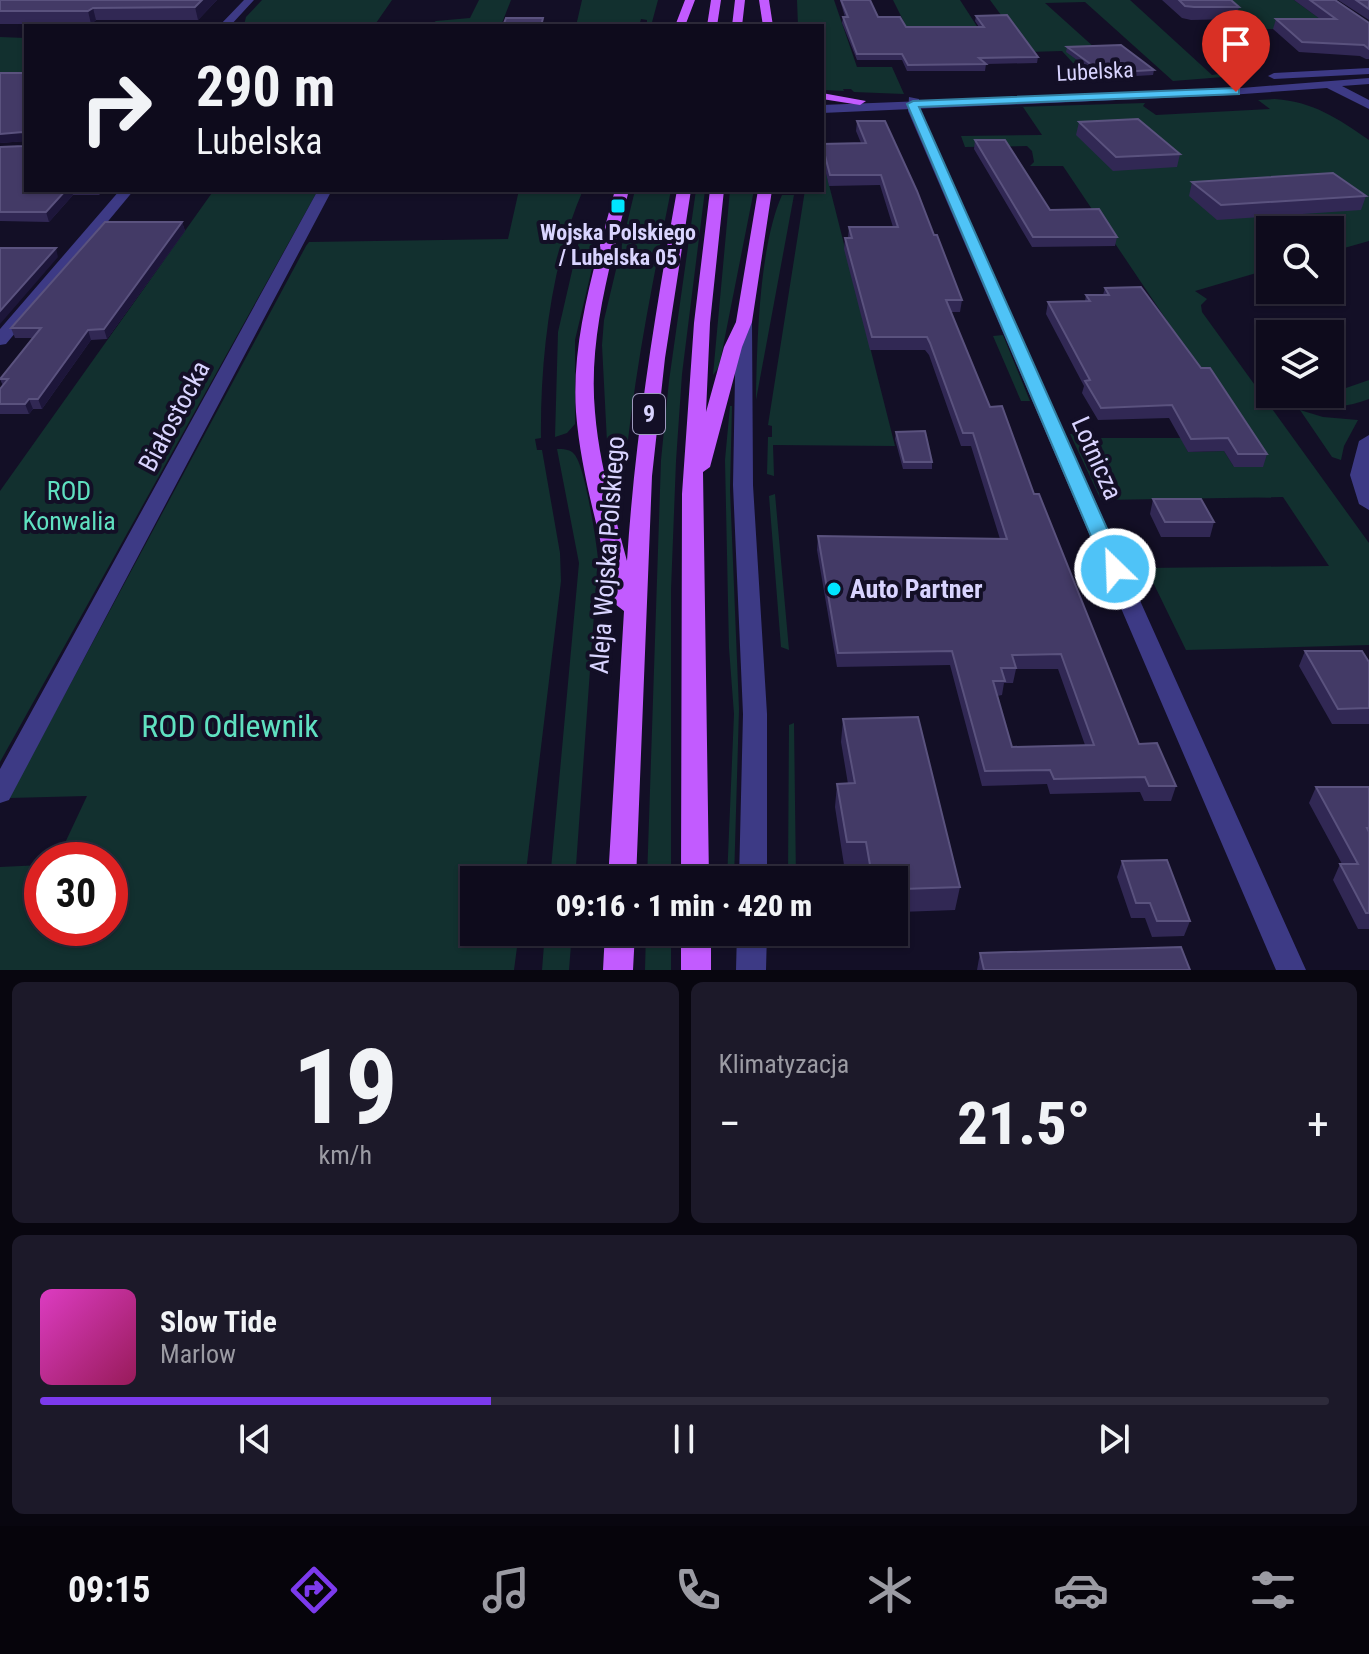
<!DOCTYPE html>
<html lang="pl">
<head>
<meta charset="utf-8">
<style>
	body { margin:0; font-family:"Roboto Condensed",sans-serif; background:#1c1929; color:#f1f3f6; height:100vh; display:flex; flex-direction:column; font-size:30px; white-space:nowrap }
	* { box-sizing:border-box; margin:0 }
	p { font-size:26px; color:#9b9ba3 }
	.icon { flex:none; width:44px; height:44px; fill:none; stroke:currentColor; stroke-width:2; stroke-linecap:round; stroke-linejoin:round }
	.map { position:relative; height:970px; overflow:hidden }
	.panel { display:flex; flex-direction:column; gap:12px; padding:12px; background:#08060f; flex:1 }
	.panel>* { flex:none }
	.top-card { position:absolute; left:24px; top:24px; width:800px; height:168px; border-radius:0px; box-shadow:0 2px 6px #0004,0 0 0 2px #2e2b3b; background:#0e0b1c; color:#f1f3f6; overflow:hidden }
	.buttons { position:absolute; left:1256px; top:216px; display:grid; gap:16px }
	.buttons a { display:grid; place-items:center; width:88px; height:88px; border-radius:0px; background:#0e0b1c; box-shadow:0 2px 6px #0004,0 0 0 2px #2e2b3b; font-size:40px }
	.speed { position:absolute; left:24px; top:842px; display:flex; gap:16px; font-size:40px; font-weight:700; text-align:center }
	.speed>* { display:grid; place-content:center; width:104px; height:104px; border-radius:50%; background:#0e0b1c; box-shadow:0 2px 6px #0004,0 0 0 2px #2e2b3b; line-height:1 }
	.speed .limit { border:12px solid #d22; background:#fff; color:#111 }
	.pin { position:absolute; display:grid; place-items:center; width:68px; height:68px; color:#fff; margin:-82px -34px; border-radius:50% 50% 50% 0; rotate:-45deg; box-shadow:0 0 8px #0007 }
	.pin .icon { rotate:45deg }
	.me { position:absolute; width:88px; margin:-44px; rotate:336deg; stroke-linejoin:round; filter:drop-shadow(0 0 6px #0008) }
	.turn { display:flex; align-items:center; gap:28px; height:168px; padding:0 40px; font-size:36px }
	.turn .icon { width:104px; height:104px; stroke-width:2.5 }
	.turn b { display:block; font-size:56px; line-height:68px }
	.big { font-size:60px; font-weight:800; line-height:1.1 }
	.panel .tile { flex:1; display:flex; flex-direction:column; justify-content:center; gap:12px; min-width:0; padding:0 28px; border-radius:12px; background:#1c1929 }
	.panel .dial { align-items:center; gap:0 }
	.dial b { font-size:104px; line-height:1 }
	.song { display:flex; align-items:center; gap:24px }
	.cover { width:96px; height:96px; border-radius:12px; background:linear-gradient(135deg,hsl(310 70% 55%),hsl(330 70% 35%)) }
	.played { height:8px; border-radius:4px; background:linear-gradient(90deg,#7c3aed 35%,#2e2b3b 35%) }
	.keys { display:flex; justify-content:space-around; direction:ltr }
	.heat { display:flex; justify-content:space-between; align-items:center; font-size:44px; direction:ltr }
	.panel .tiles { flex:1; display:grid; gap:12px; grid-template-columns:1fr 1fr }
	.tile:last-child { grid-column:span 2 }
	.trip { position:absolute; left:460px; top:866px; width:448px; height:80px; border-radius:0px; background:#0e0b1c; box-shadow:0 2px 6px #0004,0 0 0 2px #2e2b3b; font-weight:800; line-height:80px; text-align:center }
	.menu { display:flex; height:128px; justify-content:space-around; align-items:center; background:#06040b; color:#9b9ba3 }
	.menu .icon { width:56px; height:56px }
	.menu .on { color:#7c3aed }
	.menu b { font-size:36px; color:#f1f3f6 }
	.map>svg:first-child { display:block }
</style>
</head>
<body>
<div class="map">
<svg width="1369" height="970" viewBox="0 0 1369 970">
	<rect width="100%" height="100%" fill="#130f26"/>
	<path fill="#12302f" d="M262 0H392L374 26 244 25 246 17Z
		M479 0H511L502 23 428 26 436 21 470 18Z
		M582 0H658L651 26H647V20L641 19 639 26H576Z
		M797 0H960L980 31 908 30 893 0H834L857 67H892L904 94 854 92 851 89H843L844 91 824 90 822 26H798Z
		M990 0H1130L1212 75 1232 72 1236 76 1173 81 1085 2 1045 3 1105 57 1102 62 1073 63 1062 51 1028 52Z
		M1221 0H1294L1334 29H1257Z
		M0 37 26 38V75L0 81Z
		M1275 99C1314 102 1337 118 1369 140V241L1330 252V230H1270V269L1195 291 1207 299 1201 305 1202 312 1369 543V645L1186 650 1146 568 1329 566 1283 497 1101 500 1070 434H1085L1088 438H1181L1188 452 1224 451 1234 467 1202 373 1063 166H1030L1034 162 1032 151 1027 146 965 147 961 136 1042 135 1023 107 987 108 1145 103 1143 106 1156 115 1270 109 1258 100Z
		M822 157 895 446 773 445 774 476 767 474 768 437H772V426L768 425 805 190H822Z
		M214 190H318L0 762V491Z
		M519 190H583C551 263 540 359 541 438L535 439 537 450H542L560 553 561 581 525 880H474V932H519L514 970H0V867L42 865V928H110V860H57L87 796 9 798 306 246 309 242 508 239Z
		M635 190H671C650 295 628 404 622 509L619 513 607 442 602 345 604 320Z
		M696 190H705L682 374 676 461 671 590V880H647L661 460 669 381Z
		M730 190H754L719 367 713 375Z
		M782 195H794L756 400C757 342 759 247 782 195Z
		M581 232 597 233 599 239 575 340V424L567 433 555 437 558 332Z
		M1003 335 1030 401H1021L993 336Z
		M1369 380V399C1346 408 1325 410 1304 394L1323 396Z
		M730 406H732L730 489 739 709 734 880H727L734 714 729 648 725 460Z
		M1300 410 1323 417 1358 420 1344 446 1341 460 1332 457Z
		M557 449C563 449 570 449 574 454 585 465 596 540 598 558L575 880H550L579 563Z
		M775 494 789 650 781 647 769 496Z
		M794 723 796 880H788L789 725Z
		M545 932H572L569 970H542Z
		M646 932H671V970H645Z"/>
	<g fill="none" stroke-linecap="round" stroke-linejoin="round">
		<path fill="#3d3a85" fill-rule="evenodd" d="M244 0H254L230 26H219Z
			M1369 68V74L1274 79 1268 76 1274 73Z
			M909 97 919 99 920 111 1306 970H1276L908 111Z
			M120 190H134L6 344 0 345V329Z
			M318 190H332L9 800 0 803V769Z
			M744 317 752 322 753 485 767 714V880H739L743 714 733 485 736 322Z
			M737 932H767L766 970H736Z"/>
		<path fill="#3d3a85" fill-rule="evenodd" d="M1369 78V84L1342 86 1369 100V109L1327 88 1229 95 822 113V105L1229 89Z
			M1369 435V510L1359 504 1350 475 1359 441Z"/>
		<path fill="#c25bff" fill-rule="evenodd" d="M685 0H695L685 26H675Z
			M711 0H721L717 26H707Z
			M735 0H745L742 26H732Z
			M759 0H769L773 26H763Z
			M822 93 866 101 860 105 822 99Z
			M615 190H629C611 262 588 337 595 412 599 463 614 512 627 561 635 436 655 314 677 190H691L665 358 652 476 636 880H608L624 611 615 604C602 540 581 477 576 412 571 337 596 262 615 190Z
			M710 190H724L710 323 706 412 724 347 736 322 758 190H772L752 322 742 347 710 467 703 472 709 880H681L682 494 694 323Z
			M605 932H635L633 970H603Z
			M681 932H711V970H681Z"/>
	</g>
	<path fill="#312854" fill-rule="evenodd" d="M0 0H217L198 20H96L91 24H0Z
		M840 0H870L878 17 906 27H979L975 21 976 16 1038 57 1037 63 986 64 985 71H907L902 60H857L842 23 843 17H845Z
		M1162 0H1231L1239 7 1236 19 1191 20 1182 18Z
		M1294 0H1335L1369 23V59H1366L1360 56 1299 52 1273 29 1276 19H1320Z
		M1338 0H1369V20Z
		M1067 47 1154 70 1153 75 1102 78 1066 52Z
		M26 73V190H104L99 195H73L49 222 0 221V147L24 146 25 141 0 143Z
		M857 121 934 235 962 300 960 312H951L990 407 1034 494 1139 744 1176 786 1171 801H1144L1140 792 1050 794 1047 784 982 786 950 665 837 667 817 550 818 536 1000 539 971 446H961L929 355 925 350H870L844 249 845 238H848L849 227H893L880 185 829 186 822 157V144L861 143 856 131ZM1016 669H1058L1085 745 1012 747 997 696 1002 695 1004 683H1013Z
		M1079 122 1180 154 1177 167 1113 171 1076 135Z
		M975 140 1050 210 1117 237 1115 246 1032 247 974 149Z
		M1192 182 1366 196 1361 210 1217 220 1189 196Z
		M182 222 185 231 107 339 91 340 42 409H33L29 414H0V389L3 386 0 379 33 338H15L11 328Z
		M1105 288 1267 454 1263 467H1234L1224 451 1188 452 1169 418 1098 420 1082 393 1084 386 1046 314 1048 302 1085 301 1086 295H1103Z
		M896 432 932 462V469H903L895 439Z
		M1153 499 1214 522 1210 537H1161L1150 514Z
		M1305 651 1369 662V724H1332L1299 666Z
		M843 719 960 887 955 910 900 912 894 908V880H866L863 865H844L835 807 837 784H848L841 742Z
		M1316 787H1369V929H1358L1333 880 1340 864H1342L1309 803Z
		M1122 861 1190 921 1184 936 1152 937 1145 918H1131L1117 877Z
		M980 953 1190 970H977Z"/>
	<path fill="#1d163a" d="M202 0H217L198 20 195 7Z
		M93 8 96 20 91 24 88 11Z
		M23 132 26 141 0 143V134Z
		M66 190H71L73 195 49 222 46 212Z
		M182 222 185 231 107 339 104 329Z
		M56 248 58 257 0 324V311Z
		M88 330 91 340 42 409 38 399Z
		M29 399 33 409 29 414 25 404Z"/>
	<path fill="#433a66" stroke="#5a527e" stroke-width="2" fill-rule="evenodd" d="M0 0H202L195 7 93 8 88 11H0Z
		M841 0H870L878 17H900L906 27H984L976 16 1007 15 1038 57 979 58 986 64 908 65 902 54H857L843 17H848Z
		M1179 0H1231L1239 7H1194L1185 6Z
		M1310 0H1335L1369 23V49L1364 45 1302 42 1276 19H1336Z
		M1356 0H1369V9Z
		M506 18H543L541 26H503Z
		M1121 45 1154 70 1103 73 1067 47Z
		M0 73H26V135L23 132 0 134Z
		M1138 119 1180 154 1116 157 1079 122Z
		M857 121H885L917 191 934 235H937L962 300H946L990 407 1002 406 1034 494H1039L1139 744 1157 743 1176 786H1149L1145 777 1054 779 1050 770 985 771 952 651 838 653 818 536 1007 539 973 433H963L930 343 927 337H872L845 238H852L849 227H898L881 175H830L822 144 866 143ZM1061 654 1094 745 1012 747 993 681H1005L1001 668H1016L1012 655Z
		M26 137V190H66L46 212H0V147L24 146Z
		M975 140H1005L1050 210 1099 209 1117 237H1033Z
		M1333 173 1366 196 1221 205 1192 182Z
		M105 222H182L104 329 88 330 38 399H29L25 404H0V389L8 379H0L41 328H11Z
		M0 248H56L0 311Z
		M1141 287 1201 368H1210L1267 454H1238L1228 438 1191 439 1172 405 1101 408 1085 381 1090 380 1048 302 1090 301 1086 295H1109L1105 288Z
		M925 431 932 462H904L896 432Z
		M1153 499H1201L1214 522H1165Z
		M1305 651H1362L1369 662V708L1338 709Z
		M918 717 960 887 903 889 894 882V880H891L870 865 866 842H847L837 784 855 783 843 719Z
		M1316 787H1369V828H1367L1369 832V913H1366L1340 864H1358Z
		M1167 860 1190 921H1157L1150 903H1136L1122 861Z
		M1181 947 1190 970H984L980 953Z"/>
	<path fill="#4fc3f7" stroke="#337fa1" stroke-width="2" d="M1236 88 1239 89V94L919 107 1125 569 1115 576 1105 569 907 104 913 101Z"/>
	<g fill="#00e5ff" stroke="#130f26" stroke-width="3">
		<rect x="610" y="198" width="16" height="16" rx="4"/>
		<circle cx="834" cy="589" r="8"/>
	</g>
	<g text-anchor="middle" stroke-width="8" stroke-linejoin="round" paint-order="stroke">
		<g font-size="22" fill="#d9d4ff" stroke="#130f26">
			<text transform="translate(1095 71) rotate(-3)" y="8">Lubelska</text>
		</g>
		<g font-size="22" font-weight="bold" fill="#d9d4ff" stroke="#130f26">
			<text x="618" y="240">Wojska Polskiego<tspan x="618" dy="25">/ Lubelska 05</tspan></text>
		</g>
		<rect fill="#130f26" stroke="#9e99be" stroke-width="2" x="633" y="394" width="32" height="40" rx="6"/>
		<g font-size="24" font-weight="bold" fill="#d9d4ff">
			<text x="649" y="422">9</text>
		</g>
		<g font-size="26" fill="#d9d4ff" stroke="#130f26">
			<text transform="translate(174 416) rotate(-62)" y="9">Białostocka</text>
			<text transform="translate(1097 458) rotate(66)" y="9">Lotnicza</text>
			<text transform="translate(607 555) rotate(-86)" y="9">Aleja Wojska Polskiego</text>
		</g>
		<g font-size="26" fill="#5fe0c0" stroke="#130f26">
			<text x="69" y="500">ROD<tspan x="69" dy="30">Konwalia</tspan></text>
		</g>
		<g font-size="26" font-weight="bold" fill="#d9d4ff" stroke="#130f26" text-anchor="start">
			<text x="850" y="598">Auto Partner</text>
		</g>
		<g font-size="32" fill="#5fe0c0" stroke="#130f26">
			<text x="230" y="737">ROD Odlewnik</text>
		</g>
	</g>
</svg>
<div class="buttons">
<a><svg class="icon" aria-label="search" viewBox="0 0 24 24"><circle cx="10" cy="10" r="6"/><path d="M15 15l6 6"/></svg></a>
<a><svg class="icon" aria-label="layers" viewBox="0 0 24 24"><path d="M12 4l9 5-9 5-9-5zM3 14l9 5 9-5"/></svg></a>
</div>
<div class="speed"><div class="limit">30</div></div>
<div class="pin" style="left:1236px;top:92px;background:#d93025"><svg class="icon" aria-label="arrive" viewBox="0 0 24 24"><path d="M6 21V4h12l-3 4 3 4H6"/></svg></div>
<svg class="me" style="left:1115px;top:569px" viewBox="-20 -20 40 40"><circle r="17" fill="#4fc3f7" stroke="#fff" stroke-width="3"/><path d="M0-11L8 9 0 5-8 9z" fill="#fff"/></svg>
<div class="trip">09:16 · 1 min · 420 m</div>
<div class="top-card">
<div class="turn"><svg class="icon" aria-label="right" viewBox="0 0 24 24"><path d="M7 20v-9h11M14 6l5 5-5 5"/></svg><div><b>290 m</b>Lubelska</div></div>
</div>
</div>
<section class="panel">
<div class="tiles">
<div class="tile dial"><b>19</b><p>km/h</p></div>
<div class="tile"><p>Klimatyzacja</p>
<div class="heat"><a>−</a><b class="big">21.5°</b><a>+</a></div>
</div>
<div class="tile">
<div class="song"><i class="cover"></i><div><b>Slow Tide</b><p>Marlow</p></div></div>
<div class="played"></div>
<div class="keys"><svg class="icon" aria-label="previous" viewBox="0 0 24 24"><path d="M18 5L8 12l10 7zM5 5v14"/></svg><svg class="icon" aria-label="pause" viewBox="0 0 24 24"><path d="M8 5v14M16 5v14"/></svg><svg class="icon" aria-label="next" viewBox="0 0 24 24"><path d="M6 5l10 7-10 7zM19 5v14"/></svg></div>
</div>
</div>
</section>
<nav class="menu">
<b>09:15</b>
<svg class="icon on" aria-label="directions" viewBox="0 0 24 24"><path d="M12 3l9 9-9 9-9-9zM9 14v-3h6M13 9l2 2-2 2"/></svg>
<svg class="icon" aria-label="music" viewBox="0 0 24 24"><path d="M9 18V5l10-2v13"/><circle cx="6" cy="18" r="3"/><circle cx="16" cy="16" r="3"/></svg>
<svg class="icon" aria-label="phone" viewBox="0 0 24 24"><path d="M5 4h4l2 5-3 2q2 4 5 5l2-3 5 2v4C11 20 4 13 5 4z"/></svg>
<svg class="icon" aria-label="climate" viewBox="0 0 24 24"><path d="M12 3v18M4 7l16 10M4 17L20 7"/></svg>
<svg class="icon" aria-label="car" viewBox="0 0 24 24"><path d="M5 17H2v-5l4-1 3-4h7l3 4 3 1v5h-3M9 17h6M6 11h13"/><circle cx="7" cy="17" r="2"/><circle cx="17" cy="17" r="2"/></svg>
<svg class="icon" aria-label="filters" viewBox="0 0 24 24"><path d="M4 7h16M4 17h16"/><circle cx="9" cy="7" r="2"/><circle cx="15" cy="17" r="2"/></svg>
</nav>
</body>
</html>
